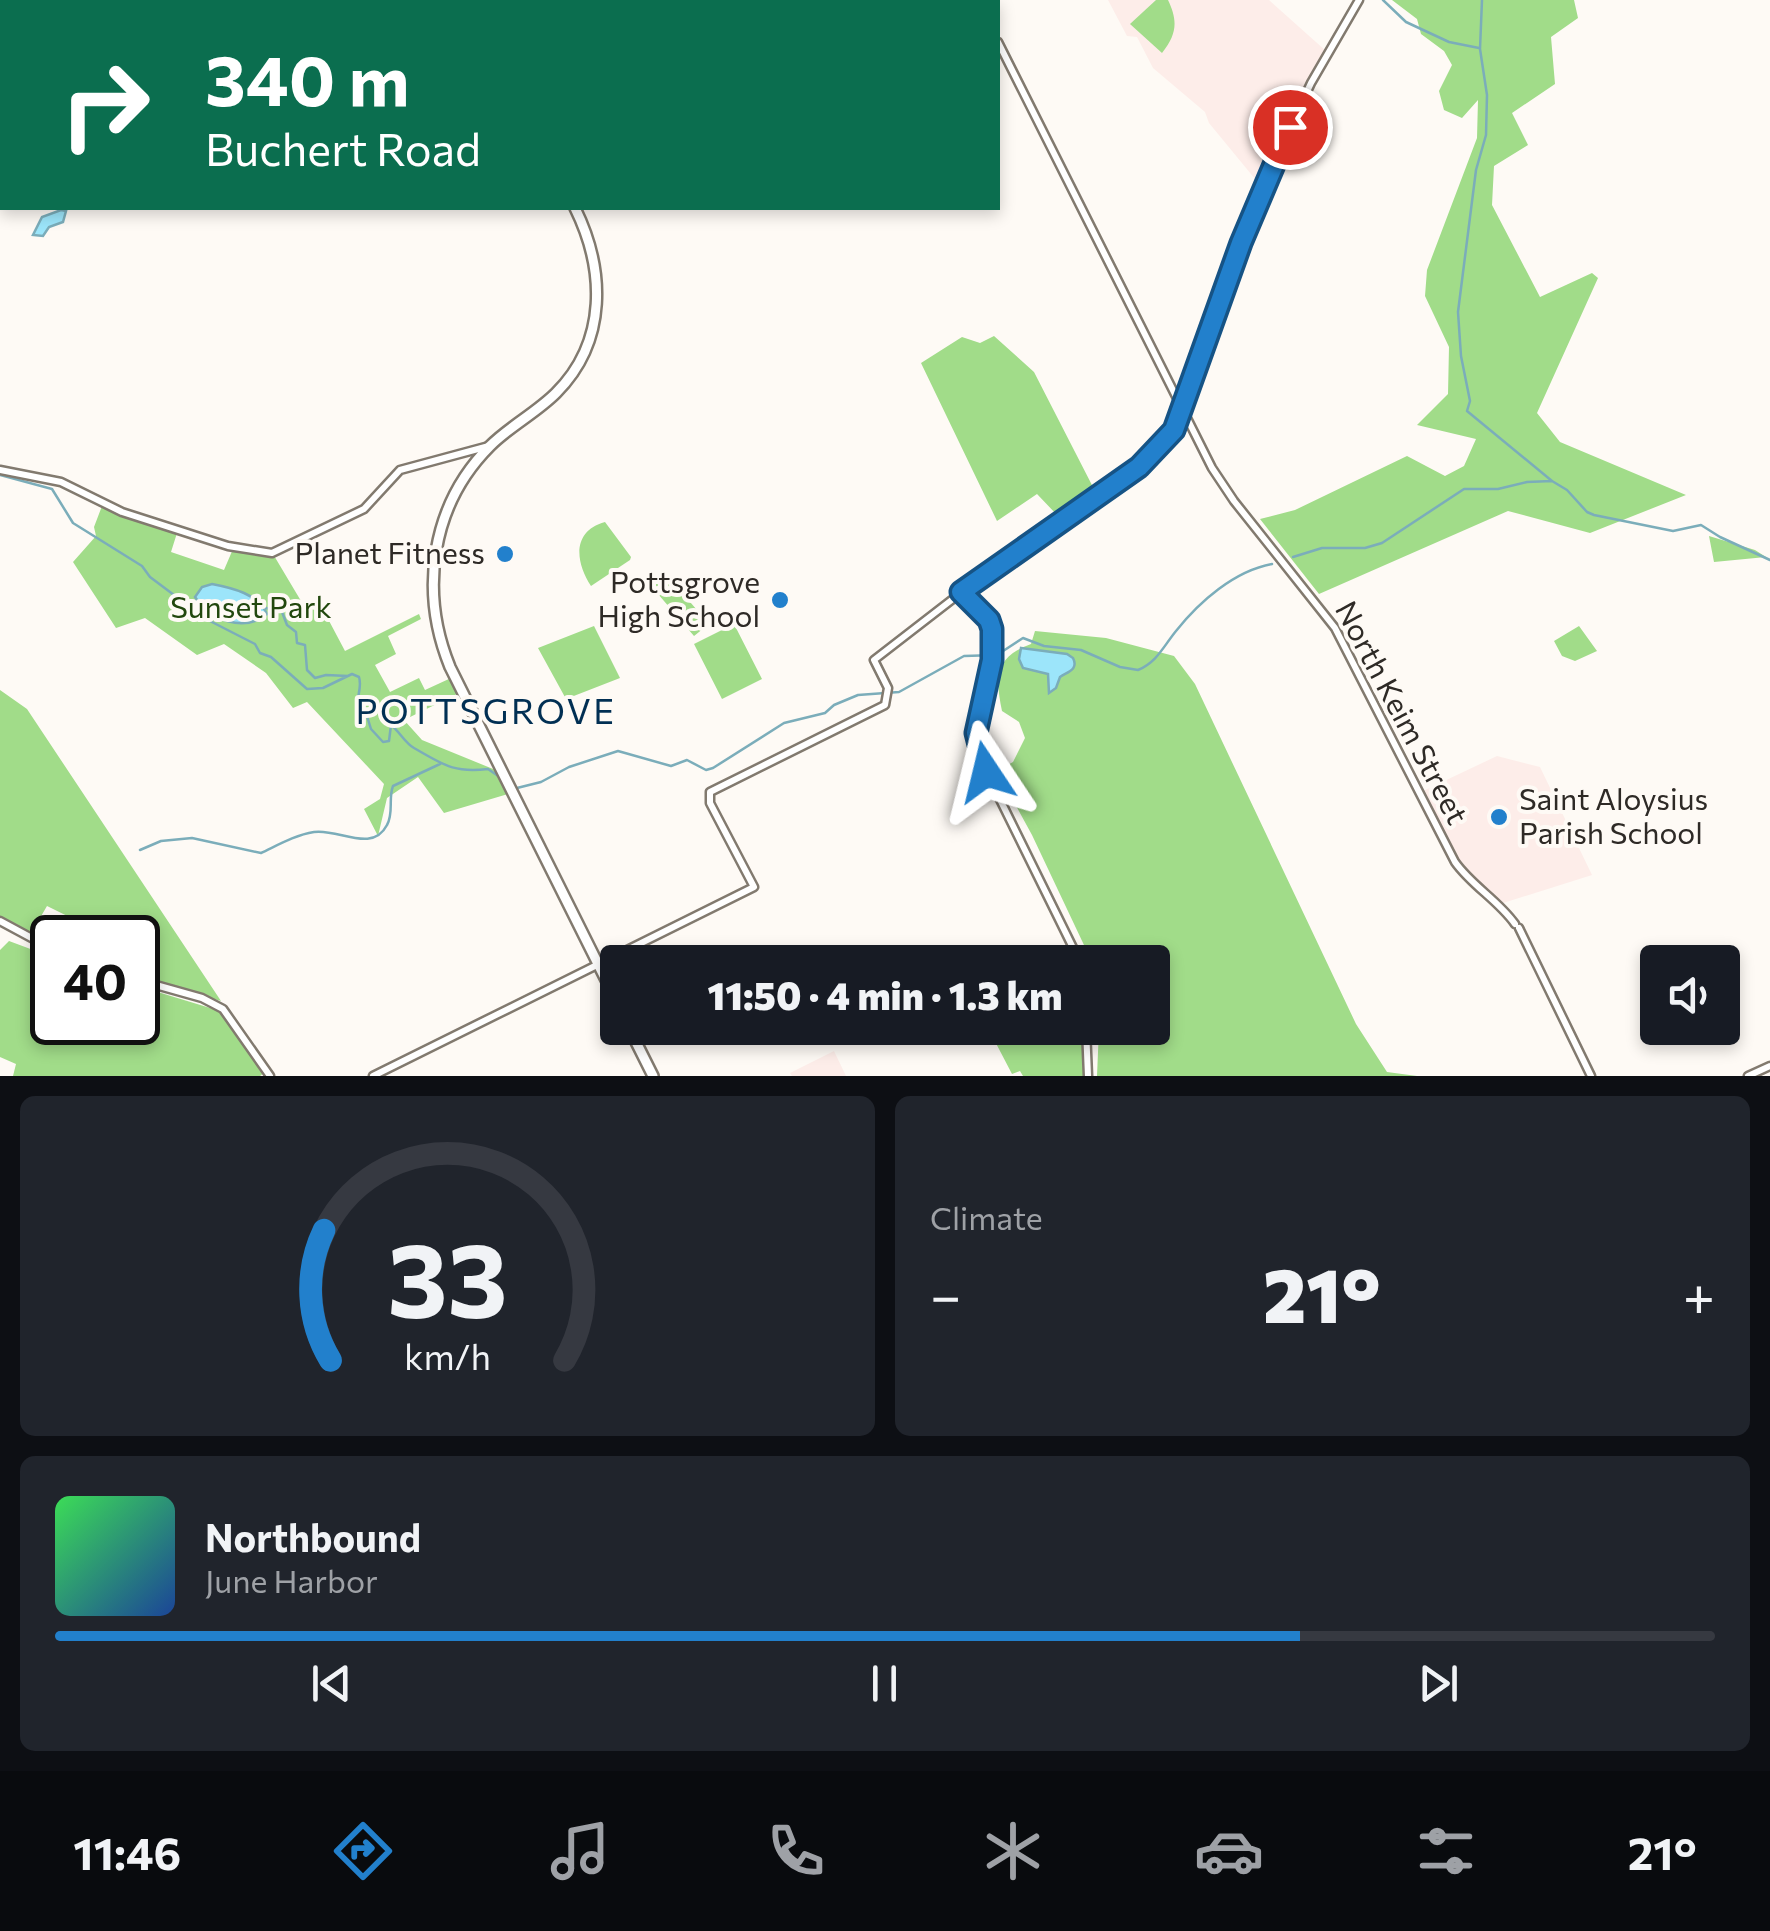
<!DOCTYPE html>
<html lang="en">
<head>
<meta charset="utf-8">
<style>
	body { margin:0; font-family:Commissioner,sans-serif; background:#20242c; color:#f1f3f6; height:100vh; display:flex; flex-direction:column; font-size:38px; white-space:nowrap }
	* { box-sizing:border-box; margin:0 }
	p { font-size:32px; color:#9ea1a6 }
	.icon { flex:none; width:55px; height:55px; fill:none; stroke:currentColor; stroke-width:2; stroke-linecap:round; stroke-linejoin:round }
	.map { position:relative; height:1076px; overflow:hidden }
	.panel { display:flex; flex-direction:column; gap:20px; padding:20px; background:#0d0f14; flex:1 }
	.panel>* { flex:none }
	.banner { position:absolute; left:0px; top:0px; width:1000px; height:210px; box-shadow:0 5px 15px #0003; background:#0b6e4f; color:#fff; overflow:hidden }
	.fabs { position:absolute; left:1640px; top:945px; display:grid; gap:20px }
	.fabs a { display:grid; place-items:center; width:100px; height:100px; border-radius:10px; background:#171b24; box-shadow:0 5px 15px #0003; font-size:50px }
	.speed { position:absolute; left:30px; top:915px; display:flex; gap:20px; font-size:50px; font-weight:700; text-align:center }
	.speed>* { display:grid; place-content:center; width:130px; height:130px; border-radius:50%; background:#171b24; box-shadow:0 5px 15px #0003; line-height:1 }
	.speed .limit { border:5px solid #111; border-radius:15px; background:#fff; color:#111 }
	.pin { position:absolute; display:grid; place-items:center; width:85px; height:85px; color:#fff; margin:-42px; border:5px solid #fff; border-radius:50%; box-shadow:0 2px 10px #0007 }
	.me { position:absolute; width:110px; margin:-55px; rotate:350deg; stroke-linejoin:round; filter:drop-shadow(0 0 8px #0008) }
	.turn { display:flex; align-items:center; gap:35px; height:210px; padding:0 40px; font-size:45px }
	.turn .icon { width:130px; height:130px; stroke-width:2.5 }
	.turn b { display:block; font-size:70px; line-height:85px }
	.big { font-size:75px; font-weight:800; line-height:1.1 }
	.panel .card { flex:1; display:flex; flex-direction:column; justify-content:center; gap:15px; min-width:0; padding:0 35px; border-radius:15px; background:#20242c }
	.panel .dial { align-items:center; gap:0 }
	.dial svg { height:260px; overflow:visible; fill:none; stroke:#363941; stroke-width:7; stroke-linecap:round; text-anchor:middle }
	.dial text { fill:#f1f3f6; stroke:none }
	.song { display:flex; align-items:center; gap:30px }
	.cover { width:120px; height:120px; border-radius:15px; background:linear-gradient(135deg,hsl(130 70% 55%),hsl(220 70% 35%)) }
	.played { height:10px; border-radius:5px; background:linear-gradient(90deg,#2280cc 75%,#363941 75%) }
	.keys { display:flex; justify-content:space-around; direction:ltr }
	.heat { display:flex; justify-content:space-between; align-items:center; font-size:55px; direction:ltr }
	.panel .tiles { flex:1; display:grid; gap:20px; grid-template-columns:1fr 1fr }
	.card:last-child { grid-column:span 2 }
	.trip { position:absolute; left:600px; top:945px; width:570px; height:100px; border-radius:10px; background:#171b24; box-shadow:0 5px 15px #0003; font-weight:800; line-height:100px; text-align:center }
	.tabs { display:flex; height:160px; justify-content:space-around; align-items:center; background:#090b0e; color:#9ea1a6 }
	.tabs .icon { width:70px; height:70px }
	.tabs .on { color:#2280cc }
	.tabs b { font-size:45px; color:#f1f3f6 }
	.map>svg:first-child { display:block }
</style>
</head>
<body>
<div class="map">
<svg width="1770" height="1076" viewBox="0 0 1770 1076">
	<rect width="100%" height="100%" fill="#fefaf5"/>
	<path fill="#fdede9" d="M1108 0H1269L1326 51 1260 185 1209 123 1205 112 1153 68 1137 37 1127 36Z
		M1497 756 1540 767 1592 875 1503 903 1459 864 1421 792Z
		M834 1051 846 1076H792L790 1073Z"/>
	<path fill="#a1dc89" d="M1156 0H1168C1178 21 1177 34 1162 53L1130 24Z
		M1392 0H1574L1578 18 1551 37 1555 84 1512 113 1528 145 1494 166 1492 205 1540 297 1592 273 1598 278 1537 413 1560 442 1686 495 1590 533 1508 511 1319 594 1260 519 1295 510 1407 456 1445 476 1464 466 1476 439 1417 425 1448 394 1449 347 1425 296 1427 270 1477 138 1478 100 1462 118 1444 110 1439 91 1452 65 1444 51 1421 34 1417 19Z
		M994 336 1034 372 1095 491 1058 516 1037 494 997 521 921 363 962 337 980 343Z
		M102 506 177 533 171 552 224 570 233 549 254 555 273 554 304 606 318 600 345 651 419 614 421 619 388 636 396 654 375 665 390 692 419 678 425 690 451 678 459 693 404 720 422 740 498 771 508 794 444 813 418 777 387 798 378 836 364 809 380 799 384 784 307 702 293 708 266 673 224 644 197 655 145 618 116 628 73 562 96 536 94 527Z
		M605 522 631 557 630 560 591 586C575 562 572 531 605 522Z
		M1709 536 1755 550 1766 557 1714 562Z
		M666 574 709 624 694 636 652 587Z
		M734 624 762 679 722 699 694 644Z
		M594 626 620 678 566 699 538 648Z
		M1579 626 1597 651 1575 661 1562 656 1554 641Z
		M1035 631 1106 638 1174 656 1195 684 1356 1024 1387 1072 1417 1076H1097L1099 1028H1152V962H1092L1032 835 997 771 1013 762 1025 738 1019 722 1002 711C995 677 995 657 1031 644Z
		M0 690 27 709 221 1001 138 977V938L110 937 47 906 30 935 0 918Z
		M9 941 52 957V1022H138V986L220 1011 264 1073 260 1076H13L16 1064 0 1057V950Z
		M988 1028H1084L1085 1076H1023L1020 1071 1012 1074Z"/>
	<path fill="#9ce5fa" stroke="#7badba" stroke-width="2.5" d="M61 210 66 211 63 222 49 227 43 236 33 235 42 217Z
		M212 584C233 588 258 594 267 614 244 633 210 620 195 597L202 587Z
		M1021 648 1067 654 1073 658C1079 670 1067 672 1060 677L1056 688 1049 693 1048 674 1023 668 1019 659Z"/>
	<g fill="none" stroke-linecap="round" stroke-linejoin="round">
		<path stroke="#7badba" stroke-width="2.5" d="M1383 0 1406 22 1449 42 1479 48
			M1482 0 1480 49 1487 95 1486 135 1476 170 1458 312 1461 356 1470 401 1467 411 1552 481
			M0 475 52 489 73 523 142 566 150 577 206 619 255 644 260 653 271 657 307 689 323 688 352 674 359 677C363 690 354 699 359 711L366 713 371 729 383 742 389 741 391 725C400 732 405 743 414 748 444 765 453 773 488 769L501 778
			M1293 557 1322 548H1365L1382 543 1464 489H1498L1527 482 1552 481 1567 490 1587 512 1594 515 1673 531 1701 525 1720 537 1770 560
			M266 608 282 612 287 625 296 632 297 643 305 645 307 670 315 678 326 675 348 676
			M517 788 541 782 569 767 618 751 671 766 687 760 706 770 713 768 784 723 825 713 834 705 858 695 899 692 964 656 997 655 1023 638 1044 646 1081 650 1120 667 1138 670C1157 662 1163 647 1176 631 1199 602 1234 571 1272 564
			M140 850 161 841 192 838 261 853C278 845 295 835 314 832 338 828 372 854 387 825 394 813 388 799 393 786L440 764"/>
		<defs>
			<path id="minor" d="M977 0 978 2
				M998 42 1212 468 1234 501 1335 628 1455 862C1472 886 1498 900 1515 924
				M0 470 61 482 122 512 228 546 272 553 364 509 400 470 489 446
				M961 592 989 620 992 629V660L977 733 986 771 1080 962
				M0 921 52 949
				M1519 928 1591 1076
				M138 980 202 998 223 1009 270 1076
				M1086 1028 1088 1076
				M373 1076 754 887 710 803V792L885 705 888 688 874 660 980 578 1139 467 1157 450 1179 420 1234 261 1269 173 1311 83 1359 0
				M1748 1076 1770 1066"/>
			<path id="major" d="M469 0 471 2
				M575 208C605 269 608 341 556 393 536 413 510 426 490 446 431 505 419 591 450 667L618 1004
				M629 1028 653 1076"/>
		</defs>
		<use href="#minor" stroke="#827a6f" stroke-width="11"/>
		<use href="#major" stroke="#827a6f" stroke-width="14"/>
		<use href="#minor" stroke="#fff" stroke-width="6"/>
		<use href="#major" stroke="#fff" stroke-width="9"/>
	</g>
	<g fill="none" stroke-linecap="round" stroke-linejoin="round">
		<defs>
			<path id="route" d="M986 772 976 733 992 660V629L989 620 961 592 1139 467 1174 430 1241 243 1290 127"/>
		</defs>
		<use href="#route" stroke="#165385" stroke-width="25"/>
		<use href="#route" stroke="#2280cc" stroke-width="18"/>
	</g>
	<g fill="#2280cc" stroke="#fefaf5" stroke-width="4">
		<circle cx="505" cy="554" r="10"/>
		<circle cx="780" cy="600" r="10"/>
		<circle cx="1499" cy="817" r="10"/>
	</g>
	<g text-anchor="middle" stroke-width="8" stroke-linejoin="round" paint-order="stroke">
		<g font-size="30" fill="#2e2a26" stroke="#fefaf5" text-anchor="end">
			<text x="485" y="564">Planet Fitness</text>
			<text x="760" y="593">Pottsgrove<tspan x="760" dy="34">High School</tspan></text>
			<text x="1519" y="810" text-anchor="start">Saint Aloysius<tspan x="1519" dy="34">Parish School</tspan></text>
		</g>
		<g font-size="30" fill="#22480e" stroke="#fefaf5">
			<text x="251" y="618">Sunset Park</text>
		</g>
		<g font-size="30" fill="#2e2a26" stroke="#fefaf5">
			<text transform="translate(1401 713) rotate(62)" y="10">North Keim Street</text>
		</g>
		<g font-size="35" letter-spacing="2.5" fill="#012f53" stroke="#fefaf5">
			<text x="486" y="724">POTTSGROVE</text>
		</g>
	</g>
</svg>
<div class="fabs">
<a><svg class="icon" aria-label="sound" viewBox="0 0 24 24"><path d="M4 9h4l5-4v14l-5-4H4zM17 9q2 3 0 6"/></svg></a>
</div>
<div class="speed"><div class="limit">40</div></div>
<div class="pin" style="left:1290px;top:127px;background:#d93025"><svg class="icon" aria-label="arrive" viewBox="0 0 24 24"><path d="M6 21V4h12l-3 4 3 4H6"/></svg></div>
<svg class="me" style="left:986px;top:772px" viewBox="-20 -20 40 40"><path d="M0-17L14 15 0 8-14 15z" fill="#2280cc" stroke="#fff" stroke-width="4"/></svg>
<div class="trip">11:50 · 4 min · 1.3 km</div>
<div class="banner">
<div class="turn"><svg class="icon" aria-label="right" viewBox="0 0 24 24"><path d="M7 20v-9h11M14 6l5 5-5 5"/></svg><div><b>340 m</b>Buchert Road</div></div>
</div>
</div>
<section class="panel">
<div class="tiles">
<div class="card dial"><svg viewBox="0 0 100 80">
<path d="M14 69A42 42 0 1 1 86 69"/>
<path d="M14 69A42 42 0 0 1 12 29" stroke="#2280cc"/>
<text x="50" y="56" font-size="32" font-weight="700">33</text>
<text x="50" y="72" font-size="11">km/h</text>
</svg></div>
<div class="card"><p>Climate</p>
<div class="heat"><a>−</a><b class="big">21°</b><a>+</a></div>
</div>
<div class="card">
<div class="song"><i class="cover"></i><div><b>Northbound</b><p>June Harbor</p></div></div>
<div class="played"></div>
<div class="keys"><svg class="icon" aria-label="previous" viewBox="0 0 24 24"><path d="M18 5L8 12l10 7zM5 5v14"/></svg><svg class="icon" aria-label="pause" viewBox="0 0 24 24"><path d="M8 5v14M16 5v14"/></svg><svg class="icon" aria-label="next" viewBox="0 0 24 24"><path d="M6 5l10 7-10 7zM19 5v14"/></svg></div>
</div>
</div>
</section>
<nav class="tabs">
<b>11:46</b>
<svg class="icon on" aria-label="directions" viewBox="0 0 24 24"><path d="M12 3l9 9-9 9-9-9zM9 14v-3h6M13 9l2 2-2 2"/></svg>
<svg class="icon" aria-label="music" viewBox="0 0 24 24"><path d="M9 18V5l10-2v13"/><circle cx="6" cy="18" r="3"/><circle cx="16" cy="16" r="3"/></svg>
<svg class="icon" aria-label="phone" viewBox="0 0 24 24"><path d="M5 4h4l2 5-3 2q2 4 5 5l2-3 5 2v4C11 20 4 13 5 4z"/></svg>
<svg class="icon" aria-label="climate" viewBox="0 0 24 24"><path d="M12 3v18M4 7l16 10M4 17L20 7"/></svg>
<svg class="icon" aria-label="car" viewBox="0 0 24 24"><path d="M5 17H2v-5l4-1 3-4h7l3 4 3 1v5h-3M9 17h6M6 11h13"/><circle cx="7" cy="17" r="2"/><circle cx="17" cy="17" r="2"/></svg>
<svg class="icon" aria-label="filters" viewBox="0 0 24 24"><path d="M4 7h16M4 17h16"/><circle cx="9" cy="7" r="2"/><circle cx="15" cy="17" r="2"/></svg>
<b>21°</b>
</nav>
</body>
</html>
